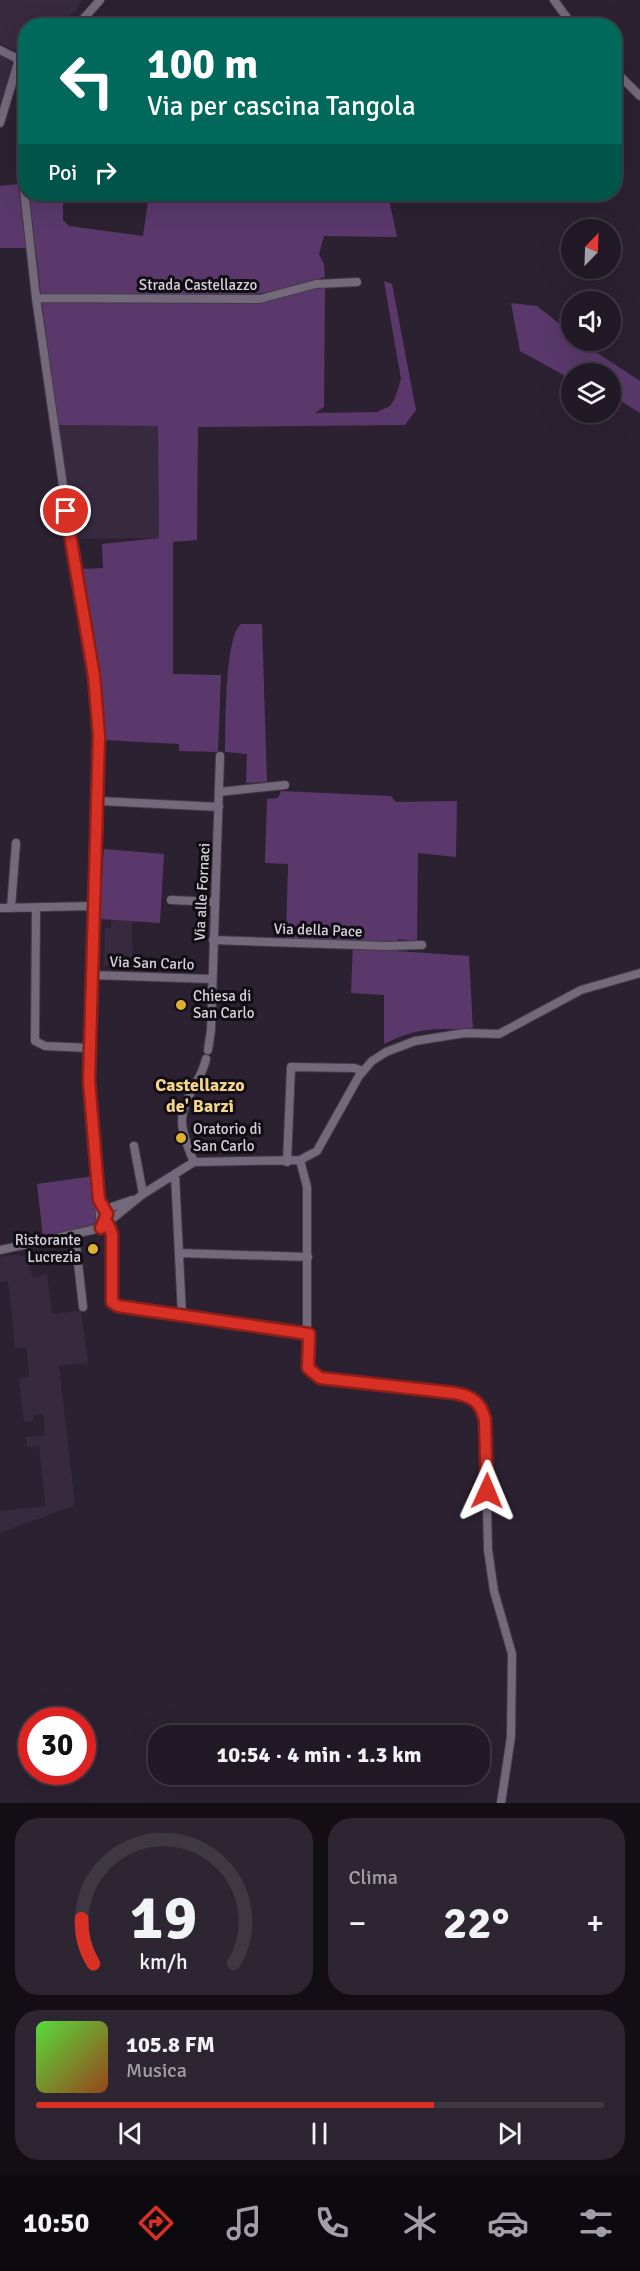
<!DOCTYPE html>
<html lang="it">
<head>
<meta charset="utf-8">
<style>
	body { margin:0; font-family:Signika,sans-serif; background:#2d2632; color:#f1f3f6; height:100vh; display:flex; flex-direction:column; font-size:22px; white-space:nowrap }
	* { box-sizing:border-box; margin:0 }
	p { font-size:20px; color:#a2a0a7 }
	.icon { flex:none; width:33px; height:33px; fill:none; stroke:currentColor; stroke-width:2; stroke-linecap:round; stroke-linejoin:round }
	.map { position:relative; height:1803px; overflow:hidden }
	.drawer { display:flex; flex-direction:column; gap:15px; padding:15px; background:#120e14; flex:1 }
	.drawer>* { flex:none }
	.guide { position:absolute; left:18px; top:18px; width:604px; height:183px; border-radius:24px; box-shadow:0 6px 24px #0002,0 0 0 2px #3e3842; background:#00695c; color:#fff; overflow:hidden }
	.needle { width:39px; rotate:23deg }
	.controls { position:absolute; left:561px; top:219px; display:grid; gap:12px }
	.controls a { display:grid; place-items:center; width:60px; height:60px; border-radius:50%; background:#211925; box-shadow:0 6px 24px #0002,0 0 0 2px #3e3842; font-size:30px }
	.speed { position:absolute; left:18px; top:1707px; display:flex; gap:12px; font-size:30px; font-weight:700; text-align:center }
	.speed>* { display:grid; place-content:center; width:78px; height:78px; border-radius:50%; background:#211925; box-shadow:0 6px 24px #0002,0 0 0 2px #3e3842; line-height:1 }
	.speed .limit { border:9px solid #d22; background:#fff; color:#111 }
	.pin { position:absolute; display:grid; place-items:center; width:51px; height:51px; color:#fff; margin:-26px; border:3px solid #fff; border-radius:50%; box-shadow:0 2px 6px #0007 }
	.me { position:absolute; width:66px; margin:-33px; rotate:1deg; stroke-linejoin:round; filter:drop-shadow(0 0 4px #0008) }
	.turn { display:flex; align-items:center; gap:21px; height:126px; padding:0 30px; font-size:27px }
	.turn .icon { width:78px; height:78px; stroke-width:2.5 }
	.turn b { display:block; font-size:42px; line-height:51px }
	.then { display:flex; align-items:center; height:57px; padding:0 30px; background:#0003; gap:12px; font-size:22px }
	.big { font-size:45px; font-weight:700; line-height:1.1 }
	.drawer .tile { flex:1; display:flex; flex-direction:column; justify-content:center; gap:9px; min-width:0; padding:0 21px; border-radius:24px; background:#2d2632 }
	.drawer .dial { align-items:center; gap:0 }
	.dial svg { height:156px; overflow:visible; fill:none; stroke:#3e3842; stroke-width:7; stroke-linecap:round; text-anchor:middle }
	.dial text { fill:#f1f3f6; stroke:none }
	.song { display:flex; align-items:center; gap:18px }
	.cover { width:72px; height:72px; border-radius:9px; background:linear-gradient(135deg,hsl(110 70% 55%),hsl(20 70% 35%)) }
	.played { height:6px; border-radius:3px; background:linear-gradient(90deg,#d93025 70%,#3e3842 70%) }
	.keys { display:flex; justify-content:space-around; direction:ltr }
	.heat { display:flex; justify-content:space-between; align-items:center; font-size:33px; direction:ltr }
	.drawer .tiles { flex:1; display:grid; gap:15px; grid-template-columns:1fr 1fr }
	.tile:last-child { grid-column:span 2 }
	.trip { position:absolute; left:148px; top:1725px; width:342px; height:60px; border-radius:24px; background:#211925; box-shadow:0 6px 24px #0002,0 0 0 2px #3e3842; font-weight:700; line-height:60px; text-align:center }
	.dock { display:flex; height:96px; justify-content:space-around; align-items:center; background:#0d0a0f; color:#a2a0a7 }
	.dock .icon { width:42px; height:42px }
	.dock .on { color:#d93025 }
	.dock b { font-size:27px; color:#f1f3f6 }
	.map>svg:first-child { display:block }
</style>
</head>
<body>
<div class="map">
<svg width="640" height="1803" viewBox="0 0 640 1803">
	<rect width="100%" height="100%" fill="#2c2131"/>
	<path fill="#37293e" d="M0 0H82L76 11 56 25 26 26 25 56 0 43Z
		M0 55 10 60 13 67 0 112Z
		M58 425 158 426 159 538 73 539Z
		M111 920 132 921 133 965H104L105 928H111Z
		M18 1254 20 1256 28 1255 32 1277 47 1275 52 1314 81 1311 88 1363 59 1366 75 1505 0 1533V1511L45 1506 39 1446 27 1447 26 1437 45 1435 43 1414 33 1415V1421L24 1422 19 1378 29 1377 26 1348H15L8 1281 0 1282V1257Z"/>
	<path fill="#5a386b" d="M18 184 26 248H0V186Z
		M29 194H63V220L69 226 143 236 149 194H388L397 237 324 236 319 254 324 264 325 277 277 291 252 294 41 295Z
		M384 281 392 284 416 410 405 425 198 427 197 540 173 542V674L221 675 218 752 179 751V744L104 740 80 569 103 568 102 544 159 538 158 426 58 425 42 303H253L325 287 324 407 315 413 377 412 390 406 395 398 401 379Z
		M511 303 537 306 571 333 572 340 579 341 640 381V413L611 395 610 374H572L571 379 520 351Z
		M241 624H262L267 782 246 783 247 754 225 752C226 728 224 638 241 624Z
		M281 791 391 796 396 802 457 801 456 857 418 853 417 941 398 939 397 951 469 956 473 1030C436 1028 418 1027 384 1044V995L351 993 353 942 286 938 288 864 265 863 267 799 278 798Z
		M104 849 164 854 160 923 99 919Z
		M94 1176 98 1220 89 1228 43 1237 37 1184Z"/>
	<g fill="none" stroke-linecap="round" stroke-linejoin="round">
		<defs>
			<path id="minor" d="M554 0 573 26
				M77 26 100 0
				M0 50 16 58 18 63 0 123
				M615 71 640 96
				M26 125 24 190 36 298 70 534 94 676 99 736 89 1081 101 1228
				M36 298 260 299 316 284 357 282
				M219 792 285 785
				M99 801 219 807
				M171 900 215 902
				M0 908 93 906
				M11 908 16 843
				M36 909 35 1041 45 1046 89 1048
				M213 940 386 946 422 945
				M92 975 211 979
				M208 1050 211 1030 220 756
				M134 1146 143 1194
				M300 1160 307 1187V1361L310 1373 327 1380 465 1395 479 1403 485 1420 488 1550 494 1591 512 1654 511 1737 501 1803
				M194 1162C189 1150 182 1134 182 1121 182 1099 202 1080 206 1059
				M287 1162 291 1067 354 1068 363 1071
				M175 1174 182 1315
				M106 1209 132 1200
				M108 1224 112 1234V1302L118 1306 308 1334
				M75 1236 83 1307
				M0 1250 101 1228 143 1194 194 1162 300 1160 317 1151 359 1076 372 1061 386 1052 415 1041 465 1033 499 1034 581 990 640 973
				M179 1253 308 1257"/>
		</defs>
		<use href="#minor" stroke="#433b47" stroke-width="10"/>
		<use href="#minor" stroke="#74687b" stroke-width="8"/>
	</g>
	<g fill="none" stroke-linecap="round" stroke-linejoin="round">
		<defs>
			<path id="route" d="M66 511 94 676 99 736 89 1081 99 1200 107 1214 101 1228 108 1224 112 1234V1302L118 1306 309 1334 308 1368 320 1378 454 1393C472 1396 481 1402 485 1420L487 1491"/>
		</defs>
		<use href="#route" stroke="#8d1f18" stroke-width="15"/>
		<use href="#route" stroke="#d93025" stroke-width="10"/>
	</g>
	<g fill="#deb133" stroke="#110d14" stroke-width="2">
		<circle cx="181" cy="1005" r="6"/>
		<circle cx="181" cy="1138" r="6"/>
		<circle cx="93" cy="1249" r="6"/>
	</g>
	<g text-anchor="middle" stroke-width="6" stroke-linejoin="round" paint-order="stroke">
		<g font-size="15" fill="#d9d2dd" stroke="#110d14">
			<text x="198" y="290">Strada Castellazzo</text>
			<text transform="translate(202 892) rotate(-87)" y="5">Via alle Fornaci</text>
			<text transform="translate(318 930) rotate(2)" y="5">Via della Pace</text>
			<text transform="translate(152 963) rotate(2)" y="5">Via San Carlo</text>
		</g>
		<g font-size="15" fill="#d9d2dd" stroke="#110d14" text-anchor="start">
			<text x="193" y="1001">Chiesa di<tspan x="193" dy="17">San Carlo</tspan></text>
			<text x="193" y="1134">Oratorio di<tspan x="193" dy="17">San Carlo</tspan></text>
			<text x="81" y="1245" text-anchor="end">Ristorante<tspan x="81" dy="17">Lucrezia</tspan></text>
		</g>
		<g font-size="18" font-weight="bold" fill="#f4d489" stroke="#110d14">
			<text x="200" y="1091">Castellazzo<tspan x="200" dy="21">de' Barzi</tspan></text>
		</g>
	</g>
</svg>
<div class="controls">
<a><svg class="needle" viewBox="-14 -14 28 28"><path d="M0-13l5 13h-10z" fill="#e53935"/><path d="M0 13l5-13h-10z" fill="#a2a0a7"/></svg></a>
<a><svg class="icon" aria-label="sound" viewBox="0 0 24 24"><path d="M4 9h4l5-4v14l-5-4H4zM17 9q2 3 0 6"/></svg></a>
<a><svg class="icon" aria-label="layers" viewBox="0 0 24 24"><path d="M12 4l9 5-9 5-9-5zM3 14l9 5 9-5"/></svg></a>
</div>
<div class="speed"><div class="limit">30</div></div>
<div class="pin" style="left:66px;top:511px;background:#d93025"><svg class="icon" aria-label="arrive" viewBox="0 0 24 24"><path d="M6 21V4h12l-3 4 3 4H6"/></svg></div>
<svg class="me" style="left:487px;top:1491px" viewBox="-20 -20 40 40"><path d="M0-17L14 15 0 8-14 15z" fill="#d93025" stroke="#fff" stroke-width="4"/></svg>
<div class="trip">10:54 · 4 min · 1.3 km</div>
<div class="guide">
<div class="turn"><svg class="icon" aria-label="left" viewBox="0 0 24 24"><path d="M17 20v-9H6M10 6l-5 5 5 5"/></svg><div><b>100 m</b>Via per cascina Tangola</div></div>
<div class="then">Poi<svg class="icon" aria-label="right" viewBox="0 0 24 24"><path d="M7 20v-9h11M14 6l5 5-5 5"/></svg></div>
</div>
</div>
<section class="drawer">
<div class="tiles">
<div class="tile dial"><svg viewBox="0 0 100 80">
<path d="M14 69A42 42 0 1 1 86 69"/>
<path d="M14 69A42 42 0 0 1 8 46" stroke="#d93025"/>
<text x="50" y="56" font-size="32" font-weight="700">19</text>
<text x="50" y="72" font-size="11">km/h</text>
</svg></div>
<div class="tile"><p>Clima</p>
<div class="heat"><a>−</a><b class="big">22°</b><a>+</a></div>
</div>
<div class="tile">
<div class="song"><i class="cover"></i><div><b>105.8 FM</b><p>Musica</p></div></div>
<div class="played"></div>
<div class="keys"><svg class="icon" aria-label="previous" viewBox="0 0 24 24"><path d="M18 5L8 12l10 7zM5 5v14"/></svg><svg class="icon" aria-label="pause" viewBox="0 0 24 24"><path d="M8 5v14M16 5v14"/></svg><svg class="icon" aria-label="next" viewBox="0 0 24 24"><path d="M6 5l10 7-10 7zM19 5v14"/></svg></div>
</div>
</div>
</section>
<nav class="dock">
<b>10:50</b>
<svg class="icon on" aria-label="directions" viewBox="0 0 24 24"><path d="M12 3l9 9-9 9-9-9zM9 14v-3h6M13 9l2 2-2 2"/></svg>
<svg class="icon" aria-label="music" viewBox="0 0 24 24"><path d="M9 18V5l10-2v13"/><circle cx="6" cy="18" r="3"/><circle cx="16" cy="16" r="3"/></svg>
<svg class="icon" aria-label="phone" viewBox="0 0 24 24"><path d="M5 4h4l2 5-3 2q2 4 5 5l2-3 5 2v4C11 20 4 13 5 4z"/></svg>
<svg class="icon" aria-label="climate" viewBox="0 0 24 24"><path d="M12 3v18M4 7l16 10M4 17L20 7"/></svg>
<svg class="icon" aria-label="car" viewBox="0 0 24 24"><path d="M5 17H2v-5l4-1 3-4h7l3 4 3 1v5h-3M9 17h6M6 11h13"/><circle cx="7" cy="17" r="2"/><circle cx="17" cy="17" r="2"/></svg>
<svg class="icon" aria-label="filters" viewBox="0 0 24 24"><path d="M4 7h16M4 17h16"/><circle cx="9" cy="7" r="2"/><circle cx="15" cy="17" r="2"/></svg>
</nav>
</body>
</html>
